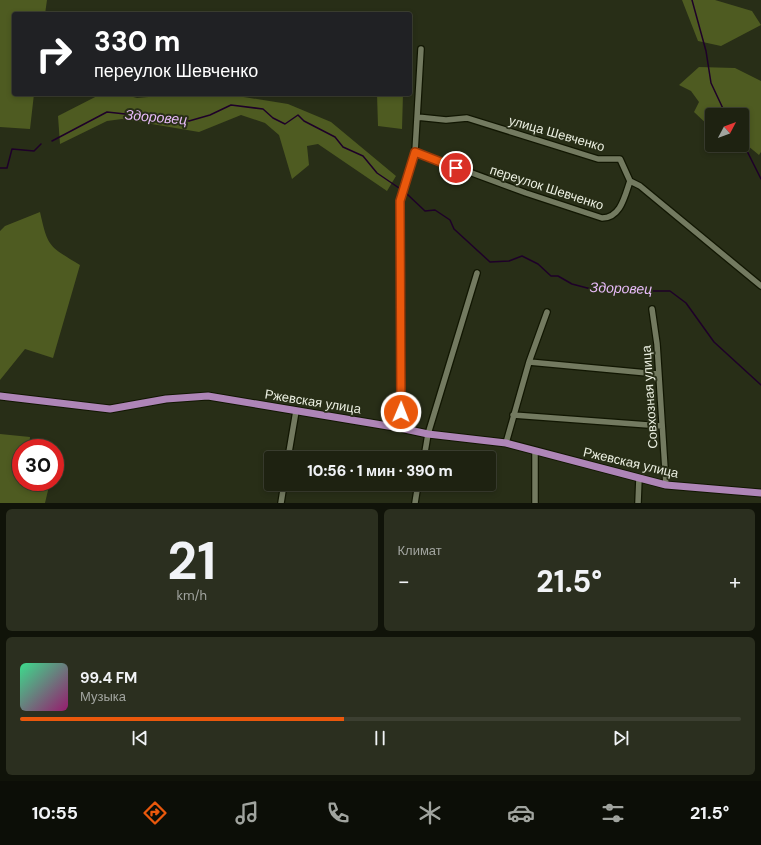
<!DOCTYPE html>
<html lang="ru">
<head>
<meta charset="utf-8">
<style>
	body { margin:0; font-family:"DM Sans",sans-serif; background:#2b2f1f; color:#f1f3f6; height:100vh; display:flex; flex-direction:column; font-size:15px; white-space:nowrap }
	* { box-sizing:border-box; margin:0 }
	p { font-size:13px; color:#a1a49f }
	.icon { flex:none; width:22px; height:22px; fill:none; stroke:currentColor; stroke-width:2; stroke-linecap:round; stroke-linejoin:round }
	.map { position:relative; height:503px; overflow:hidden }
	.drawer { display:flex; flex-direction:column; gap:6px; padding:6px; background:#101309; flex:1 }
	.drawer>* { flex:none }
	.top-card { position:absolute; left:12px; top:12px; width:400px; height:84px; border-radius:4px; box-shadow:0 2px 6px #0003,0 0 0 1px #3c3f31; background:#202124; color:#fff; overflow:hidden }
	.needle { width:26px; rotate:49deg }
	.tools { position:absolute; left:705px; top:108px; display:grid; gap:8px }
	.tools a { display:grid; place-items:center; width:44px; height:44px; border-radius:4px; background:#1e2211; box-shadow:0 2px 6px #0003,0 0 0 1px #3c3f31; font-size:20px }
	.speed { position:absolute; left:12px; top:439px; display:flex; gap:8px; font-size:20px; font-weight:700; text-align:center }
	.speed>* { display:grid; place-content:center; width:52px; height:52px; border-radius:50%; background:#1e2211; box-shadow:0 2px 6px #0003,0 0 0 1px #3c3f31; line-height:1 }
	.speed .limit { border:6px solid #d22; background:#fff; color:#111 }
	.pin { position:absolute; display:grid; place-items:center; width:34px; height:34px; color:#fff; margin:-17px; border:2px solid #fff; border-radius:50%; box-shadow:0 1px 4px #0007 }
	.me { position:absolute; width:44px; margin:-22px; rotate:1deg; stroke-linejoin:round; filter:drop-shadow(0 0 3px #0008) }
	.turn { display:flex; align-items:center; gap:14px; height:84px; padding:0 16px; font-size:18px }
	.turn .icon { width:52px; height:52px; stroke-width:2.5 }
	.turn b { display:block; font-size:28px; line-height:34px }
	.big { font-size:30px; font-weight:800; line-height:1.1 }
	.drawer .card { flex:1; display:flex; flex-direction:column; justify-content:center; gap:6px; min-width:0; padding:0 14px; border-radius:6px; background:#2b2f1f }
	.drawer .dial { align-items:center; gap:0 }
	.dial b { font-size:52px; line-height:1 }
	.song { display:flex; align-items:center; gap:12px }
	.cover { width:48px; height:48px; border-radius:6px; background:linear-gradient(135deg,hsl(150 70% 55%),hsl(320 70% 35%)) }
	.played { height:4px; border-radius:2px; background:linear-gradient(90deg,#ea580c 45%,#3c3f31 45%) }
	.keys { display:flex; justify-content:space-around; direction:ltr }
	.heat { display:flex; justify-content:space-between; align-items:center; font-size:22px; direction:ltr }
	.drawer .tiles { flex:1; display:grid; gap:6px; grid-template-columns:1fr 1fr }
	.card:last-child { grid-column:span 2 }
	.trip { position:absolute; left:264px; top:451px; width:232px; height:40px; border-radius:4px; background:#1e2211; box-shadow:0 2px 6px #0003,0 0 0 1px #3c3f31; font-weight:800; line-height:40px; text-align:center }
	.menu { display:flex; height:64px; justify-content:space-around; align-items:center; background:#0c0e07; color:#a1a49f }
	.menu .icon { width:28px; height:28px }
	.menu .on { color:#ea580c }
	.menu b { font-size:18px; color:#f1f3f6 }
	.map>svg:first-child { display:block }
</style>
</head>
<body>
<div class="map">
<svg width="761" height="503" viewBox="0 0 761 503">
	<rect width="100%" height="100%" fill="#282e17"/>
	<path fill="#4e5b21" d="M0 0H47L45 14H14V94H34L30 129 0 127Z
		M682 0H715L752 11 761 25 721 46 698 41Z
		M699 67 735 68 761 81V152L759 155 742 141V115H712V127H710L694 112 699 102 691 91 679 85Z
		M101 94H122L137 98 182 94H225L288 104 331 122 396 176 387 191 318 144 307 146 309 165 292 179 279 135 265 123 241 115 199 132 122 119 107 121 60 144 58 116Z
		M377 94H403L402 129 378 126Z
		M40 212C48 248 49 246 80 265L53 358 25 349 0 380V231L5 226Z
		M0 434 30 437 29 448H21V482H50L45 503H0Z"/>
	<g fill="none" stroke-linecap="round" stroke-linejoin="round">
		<path stroke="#1e0029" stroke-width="1.5" d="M692 0 706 51 711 83 726 115
			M52 141 107 112 189 121 210 115 231 105 263 109 273 118 285 124 298 115 304 121 335 137 343 147 363 156 377 173 399 188
			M742 141 761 179
			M0 168H7L12 149 34 151 41 144
			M407 194 425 211 435 210 450 220 454 229 490 262 509 261 522 256 538 264 551 276H558L572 284 591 289 605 290 615 286 652 291H670L686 303 714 342 761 385"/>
		<defs>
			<path id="minor" d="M417 117 446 120 467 118 598 159H620L630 181 640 186 761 286
				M415 152 526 193 602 218C621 218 625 195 630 181
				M652 309 657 344 666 485
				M529 362 658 374
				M513 415 662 426
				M400 428 402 366 400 201 415 152 421 49
				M506 443 529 362 547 312
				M288 458 296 411
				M424 458 428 434 477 273
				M281 503 284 484
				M415 503 418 484
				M535 503V451
				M638 503 639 478"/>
			<path id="major" d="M0 396 110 409 166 399 208 396 400 428 428 434 506 443 666 485 761 493"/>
		</defs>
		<use href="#minor" stroke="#111602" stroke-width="8"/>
		<use href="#major" stroke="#111602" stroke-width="9"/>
		<use href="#minor" stroke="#737a60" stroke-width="5.5"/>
		<use href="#major" stroke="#ae85b7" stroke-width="7"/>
	</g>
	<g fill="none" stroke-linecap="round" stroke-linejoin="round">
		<defs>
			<path id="route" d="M401 412 400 201 415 152 456 168"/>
		</defs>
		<use href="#route" stroke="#983908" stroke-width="10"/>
		<use href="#route" stroke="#ea580c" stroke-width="7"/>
	</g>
	<g text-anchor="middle" stroke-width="4" stroke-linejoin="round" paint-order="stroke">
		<g font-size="13" fill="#ecf0e2" stroke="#282e17">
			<text transform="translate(557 133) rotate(16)" y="5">улица Шевченко</text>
			<text transform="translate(547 187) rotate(18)" y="5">переулок Шевченко</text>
			<text transform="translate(649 397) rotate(-94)" y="5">Совхозная улица</text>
			<text transform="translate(313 401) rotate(9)" y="5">Ржевская улица</text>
			<text transform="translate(631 462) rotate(13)" y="5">Ржевская улица</text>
		</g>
		<g font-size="14" font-style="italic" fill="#e7bbf8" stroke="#282e17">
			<text transform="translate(156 117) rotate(5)" y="5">Здоровец</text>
			<text transform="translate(621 288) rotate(2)" y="5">Здоровец</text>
		</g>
	</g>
</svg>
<div class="tools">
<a><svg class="needle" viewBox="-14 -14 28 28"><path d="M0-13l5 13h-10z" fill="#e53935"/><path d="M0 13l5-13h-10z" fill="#a1a49f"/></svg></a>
</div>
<div class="speed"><div class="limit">30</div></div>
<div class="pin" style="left:456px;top:168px;background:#d93025"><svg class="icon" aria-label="arrive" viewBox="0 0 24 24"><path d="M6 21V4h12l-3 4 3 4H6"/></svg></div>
<svg class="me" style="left:401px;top:412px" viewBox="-20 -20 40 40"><circle r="17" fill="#ea580c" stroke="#fff" stroke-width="3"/><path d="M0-11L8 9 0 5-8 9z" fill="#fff"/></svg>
<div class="trip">10:56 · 1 мин · 390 m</div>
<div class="top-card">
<div class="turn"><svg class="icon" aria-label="right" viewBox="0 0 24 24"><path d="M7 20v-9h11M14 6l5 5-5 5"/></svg><div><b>330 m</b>переулок Шевченко</div></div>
</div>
</div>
<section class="drawer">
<div class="tiles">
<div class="card dial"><b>21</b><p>km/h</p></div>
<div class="card"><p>Климат</p>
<div class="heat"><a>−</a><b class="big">21.5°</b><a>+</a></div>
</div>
<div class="card">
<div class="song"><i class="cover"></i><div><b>99.4 FM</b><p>Музыка</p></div></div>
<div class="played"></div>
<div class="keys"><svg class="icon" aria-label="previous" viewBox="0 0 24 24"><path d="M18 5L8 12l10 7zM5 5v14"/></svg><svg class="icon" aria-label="pause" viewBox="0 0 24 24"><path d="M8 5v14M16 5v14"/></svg><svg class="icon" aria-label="next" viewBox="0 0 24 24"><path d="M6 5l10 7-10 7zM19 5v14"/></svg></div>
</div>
</div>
</section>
<nav class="menu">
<b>10:55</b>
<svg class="icon on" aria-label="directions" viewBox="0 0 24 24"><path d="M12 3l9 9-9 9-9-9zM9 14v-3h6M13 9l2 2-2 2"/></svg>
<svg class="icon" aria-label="music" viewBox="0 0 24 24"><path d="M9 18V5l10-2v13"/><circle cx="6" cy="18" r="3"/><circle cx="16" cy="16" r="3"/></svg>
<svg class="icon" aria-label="phone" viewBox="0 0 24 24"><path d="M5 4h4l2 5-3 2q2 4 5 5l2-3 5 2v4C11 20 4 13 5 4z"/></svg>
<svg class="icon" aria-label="climate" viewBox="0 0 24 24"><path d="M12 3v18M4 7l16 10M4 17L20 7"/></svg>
<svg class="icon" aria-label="car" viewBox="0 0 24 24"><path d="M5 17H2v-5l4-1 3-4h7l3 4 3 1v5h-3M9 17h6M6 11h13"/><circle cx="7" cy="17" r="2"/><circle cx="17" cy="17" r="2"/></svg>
<svg class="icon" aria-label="filters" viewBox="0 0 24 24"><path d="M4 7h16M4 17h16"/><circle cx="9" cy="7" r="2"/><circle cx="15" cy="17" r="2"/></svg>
<b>21.5°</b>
</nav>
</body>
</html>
